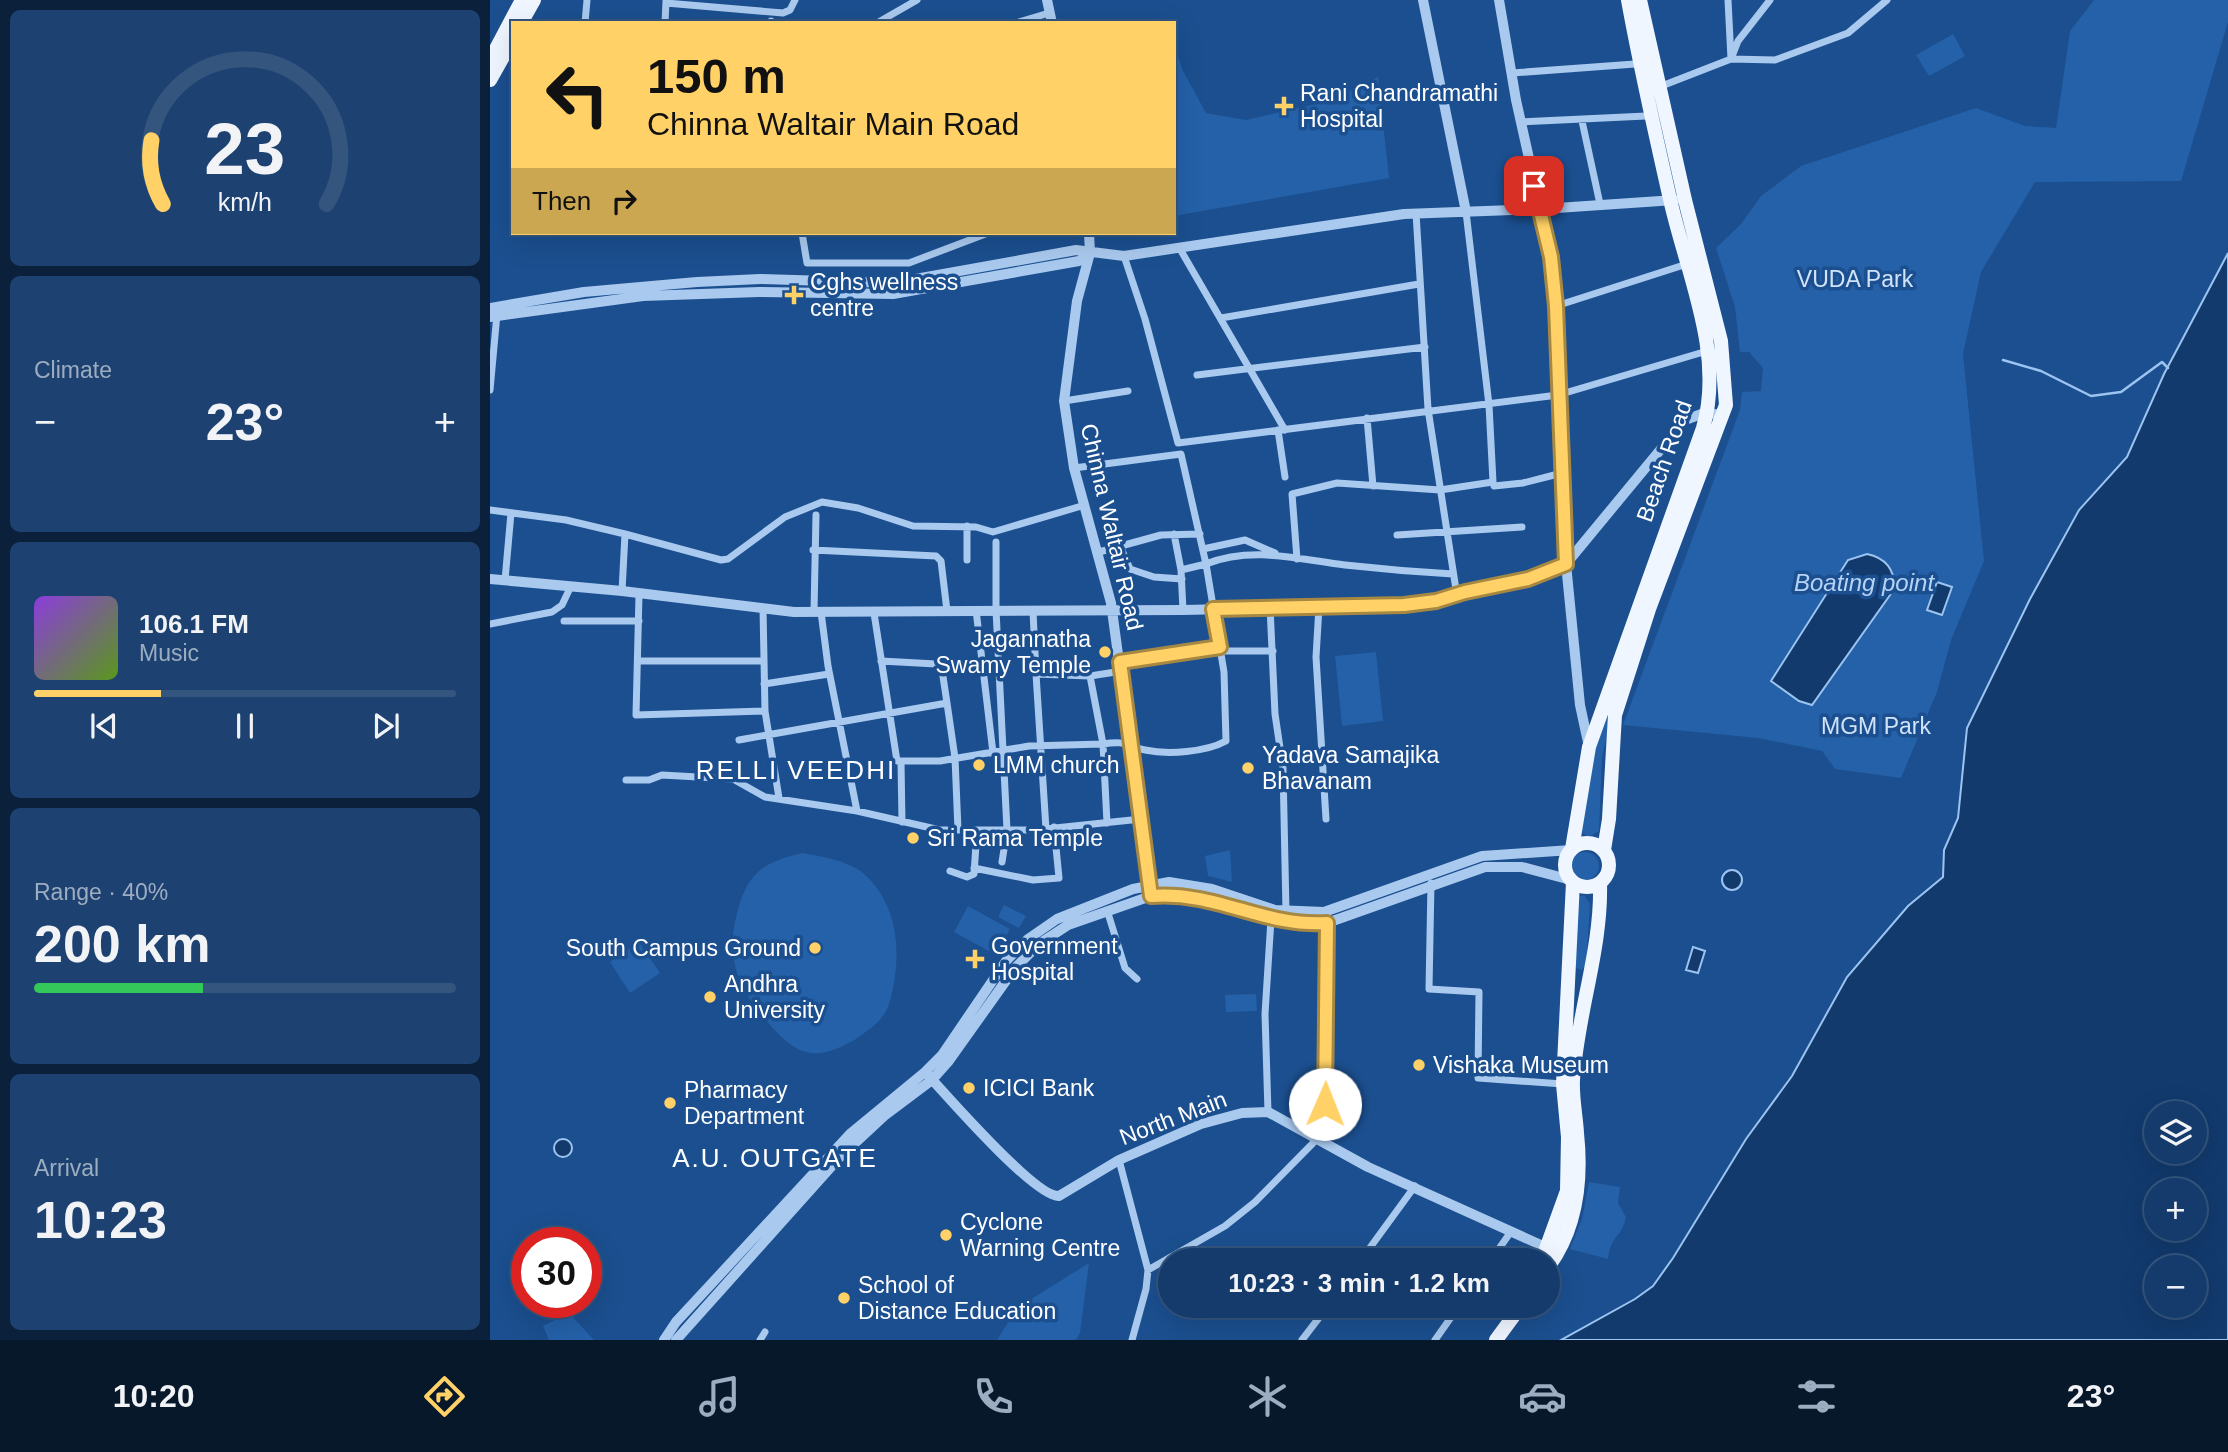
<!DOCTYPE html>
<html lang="en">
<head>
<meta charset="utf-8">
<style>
	body { margin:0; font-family:Arial,sans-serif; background:#1d4271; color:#f1f3f6; height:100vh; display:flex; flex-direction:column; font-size:26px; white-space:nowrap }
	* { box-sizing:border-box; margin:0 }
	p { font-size:23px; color:#9dadc1 }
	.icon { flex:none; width:38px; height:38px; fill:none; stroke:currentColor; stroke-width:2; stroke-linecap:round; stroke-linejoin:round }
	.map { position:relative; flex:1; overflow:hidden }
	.side { display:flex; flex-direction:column; gap:10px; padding:10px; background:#0b203b; width:490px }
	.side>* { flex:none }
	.guide { position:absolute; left:21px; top:21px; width:665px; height:214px; border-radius:0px; box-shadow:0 7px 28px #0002,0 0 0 2px #33557e; background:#ffd166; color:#111; overflow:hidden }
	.tools { position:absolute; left:1654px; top:1101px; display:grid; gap:14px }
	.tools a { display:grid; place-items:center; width:63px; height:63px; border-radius:50%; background:#143b6b; box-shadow:0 7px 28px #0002,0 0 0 2px #33557e; font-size:35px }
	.speed { position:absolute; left:21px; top:1227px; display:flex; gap:14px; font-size:35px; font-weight:700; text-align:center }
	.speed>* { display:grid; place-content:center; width:91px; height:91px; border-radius:50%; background:#143b6b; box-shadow:0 7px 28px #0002,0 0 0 2px #33557e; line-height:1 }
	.speed .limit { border:10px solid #d22; background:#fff; color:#111 }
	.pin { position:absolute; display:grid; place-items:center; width:60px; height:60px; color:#fff; margin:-30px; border-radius:14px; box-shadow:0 4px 10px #0006 }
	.me { position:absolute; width:77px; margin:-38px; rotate:1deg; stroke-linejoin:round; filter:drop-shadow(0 0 5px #0008) }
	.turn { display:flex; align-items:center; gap:24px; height:147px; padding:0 21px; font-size:32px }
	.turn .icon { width:91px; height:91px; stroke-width:2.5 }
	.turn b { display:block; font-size:49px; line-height:60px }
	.then { display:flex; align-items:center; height:66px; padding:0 21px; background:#0003; gap:14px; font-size:26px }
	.big { font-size:52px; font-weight:600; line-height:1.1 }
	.side .card { flex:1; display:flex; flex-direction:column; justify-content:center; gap:10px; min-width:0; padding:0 24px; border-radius:10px; background:#1d4271 }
	.side .dial { align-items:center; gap:0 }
	.dial svg { height:182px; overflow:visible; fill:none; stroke:#33557e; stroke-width:7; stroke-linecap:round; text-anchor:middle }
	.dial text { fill:#f1f3f6; stroke:none }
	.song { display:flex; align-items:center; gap:21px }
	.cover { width:84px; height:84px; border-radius:10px; background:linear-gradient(135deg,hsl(270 70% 55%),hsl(90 70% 35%)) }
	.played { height:7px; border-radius:4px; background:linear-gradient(90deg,#ffd166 30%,#33557e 30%) }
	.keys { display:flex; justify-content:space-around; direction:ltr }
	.heat { display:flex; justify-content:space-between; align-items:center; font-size:38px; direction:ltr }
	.charge { height:10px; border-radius:5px; background:linear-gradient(90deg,#34c759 40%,#33557e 0) }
	.trip { position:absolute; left:668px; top:1248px; width:402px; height:70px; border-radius:35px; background:#143b6b; box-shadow:0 7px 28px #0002,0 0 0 2px #33557e; font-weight:600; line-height:70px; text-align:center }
	.tab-bar { display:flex; height:112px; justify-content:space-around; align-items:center; background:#08182b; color:#9dadc1 }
	.tab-bar .icon { width:49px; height:49px }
	.tab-bar .active { color:#ffd166 }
	.tab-bar b { font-size:32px; color:#f1f3f6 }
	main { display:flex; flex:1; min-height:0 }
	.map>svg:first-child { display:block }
</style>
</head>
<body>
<main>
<section class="side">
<div class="card dial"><svg viewBox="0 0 100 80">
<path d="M14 69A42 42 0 1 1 86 69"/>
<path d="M14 69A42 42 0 0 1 9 41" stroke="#ffd166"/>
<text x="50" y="56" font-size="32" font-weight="700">23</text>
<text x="50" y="72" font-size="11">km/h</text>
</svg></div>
<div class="card"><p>Climate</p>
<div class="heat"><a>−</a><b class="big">23°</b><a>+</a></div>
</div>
<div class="card">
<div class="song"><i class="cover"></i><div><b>106.1 FM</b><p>Music</p></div></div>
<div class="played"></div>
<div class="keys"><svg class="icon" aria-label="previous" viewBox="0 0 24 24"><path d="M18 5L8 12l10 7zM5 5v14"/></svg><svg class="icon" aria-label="pause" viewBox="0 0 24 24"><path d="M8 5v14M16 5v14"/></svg><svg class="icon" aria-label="next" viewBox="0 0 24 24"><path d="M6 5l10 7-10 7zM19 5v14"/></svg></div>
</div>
<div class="card"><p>Range · 40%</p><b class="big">200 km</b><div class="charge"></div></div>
<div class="card"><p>Arrival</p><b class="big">10:23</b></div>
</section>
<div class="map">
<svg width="1738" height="1340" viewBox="0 0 1738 1340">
	<rect width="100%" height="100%" fill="#1b4f8f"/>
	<path fill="#2461a8" d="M1604 0H1738V22L1691 181 1545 182 1491 272 1473 354 1494 561 1461 640 1447 692 1411 778 1345 769 1332 751 1268 738 1133 725 1250 410 1252 392 1271 391 1273 368 1259 352H1250L1245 307 1226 248 1251 224 1271 196 1311 166 1486 108 1535 126 1566 128 1580 31Z
		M1463 34 1475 56 1439 76 1426 55Z
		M684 45 693 71 716 113 756 120 839 101 888 77 899 178 684 216Z
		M1137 651 1112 757 1109 831 1099 837 1091 832 1102 762Z
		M886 652 893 721 852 726 845 656Z
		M740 850 742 882 718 876 715 856Z
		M1081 866a14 14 0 1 1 28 0a14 14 0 1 1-28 0Z
		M313 853C332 857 357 860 373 873 410 905 412 957 400 1001 395 1020 381 1028 366 1039 352 1047 333 1057 316 1052 300 1048 285 1031 275 1019 266 1007 254 994 249 979 242 961 241 941 245 922 255 877 267 863 313 853Z
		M1094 895 1100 904 1096 966 1091 970 1085 967 1088 897Z
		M514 905 536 916 529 928 508 917Z
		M478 906 520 929 506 955 464 932Z
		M149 942 170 973 140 993 120 962Z
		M766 994 767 1011 736 1012 735 995Z
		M1099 1182 1130 1187 1128 1203 1136 1217C1132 1238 1121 1234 1118 1259L1080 1249 1092 1219Z
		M599 1263 590 1333 586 1340H507L527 1308Z
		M79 1313 104 1340H59L53 1326Z"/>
	<path fill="#123a6d" stroke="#9cc4f0" stroke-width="2" fill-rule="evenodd" d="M1738 253V1340H1071L1145 1299 1163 1286 1183 1258 1256 1139 1302 1076 1357 977 1418 906 1453 877 1454 850 1468 818 1477 728 1540 599 1589 510 1637 457 1674 374ZM1704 1113V1152H1666V1113ZM1704 1190V1228H1666V1190ZM1704 1267V1306H1666V1267Z
		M1377 554C1396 558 1404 569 1405 588L1322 705 1309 701 1281 681 1358 560Z
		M1447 582 1462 587 1452 615 1437 610Z
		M1232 880a10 10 0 1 1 20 0a10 10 0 1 1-20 0Z
		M1203 947 1215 951 1208 973 1196 970Z
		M64 1148a9 9 0 1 1 18 0a9 9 0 1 1-18 0Z"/>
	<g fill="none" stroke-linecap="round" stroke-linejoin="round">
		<path stroke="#9cc4f0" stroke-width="2.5" d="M1513 360 1551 371 1601 396 1631 392 1672 362 1678 368"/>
		<path stroke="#a9c9ee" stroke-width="7" d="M1280 0 1248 41 1241 59 1285 60 1358 33 1397 0
			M176 3 293 13 300 10 305 0
			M95 23 97 0
			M175 23 176 1
			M281 23V21
			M387 23 427 0
			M526 23 559 13
			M1022 73 1145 64
			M1169 87 1241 59 1238 0
			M1092 121 1110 204
			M1031 122 1156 116
			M926 213 938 409 967 596
			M312 233 317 263H419L498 233
			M690 249 795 430
			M634 256 655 319 688 443 1068 395 1217 351
			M1066 306 1197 264
			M731 318 929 284
			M707 375 935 347
			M0 390 7 314
			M574 401 638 391
			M877 418 883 486
			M788 430 795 477
			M584 468 691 454 716 564C762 546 807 559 855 565 891 569 927 572 963 574
			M1004 486 1033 483 1072 473
			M0 510 76 520 135 534 132 591
			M477 526V560
			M135 534 231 560 238 559 295 517 332 502 368 508 423 526 486 527 503 532 595 505
			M684 534 691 570 693 610
			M907 535 1032 527
			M506 542V610L517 830 512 862
			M630 546 640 569 664 577 692 579
			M713 549 755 540 785 553
			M323 550 446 556 451 561 457 611
			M609 552 671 535 710 534
			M807 559 802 494 847 483 950 490 1003 482 999 405 976 212
			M15 580 21 513
			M149 595 146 715 275 711 273 608
			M780 607 785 714 793 768 796 912
			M829 607 826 657 836 819
			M486 610 503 753
			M324 611 326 515
			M543 611 546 674 600 676 632 671
			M331 612 338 666 367 811
			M384 613 407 761H450L539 746 613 744 617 823
			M74 621H149
			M0 624 62 612 72 605 81 586
			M731 651H783
			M149 661H273
			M391 661 446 664 452 670 457 703
			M630 662 730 647
			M546 674 556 829
			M600 676 613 744C637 740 635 746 655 750 678 755 716 752 736 741L734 672 716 564 691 570
			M274 684 339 674
			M275 711 289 798
			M249 740 457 703 465 758 468 830
			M411 761 412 822
			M136 780H159L172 775 243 779 275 797 367 811 450 830H546L651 819
			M484 868 543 880 569 878 564 827
			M460 871 477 877 484 874 487 830
			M941 883 939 989 989 992 988 1078 1073 1084
			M617 910 635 968 647 979
			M778 1112 775 1014 781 919
			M629 1160 658 1270 656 1289 642 1340
			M871 1260 925 1186
			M1001 1260 1020 1233
			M658 1270 735 1226 765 1202 827 1139 835 1104 837 923
			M270 1340 275 1332
			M812 1340 838 1306
			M945 1340 969 1306"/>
		<path stroke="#a9c9ee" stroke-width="10" d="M557 0 562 23
			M933 0 976 212
			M1009 0 1026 100 1061 257 1076 564 1090 705 1099 747
			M599 233 600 253 587 301 574 401 584 468 621 603 660 890
			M0 308 94 292 207 282 270 279 403 283 586 250 634 256 914 214 1052 209 1185 200
			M0 317 153 296 269 292 403 294 589 261 600 253
			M0 579 132 591 304 612 693 610 914 605 946 601 975 592 1038 579 1076 564 1195 420 1217 412 1233 416
			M437 1074C457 1096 546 1198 569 1196L629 1160 711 1124 752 1113 778 1112 878 1167 1062 1250
			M174 1340 186 1322 361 1133 435 1072 452 1055 516 961 538 939 567 919 643 889 679 882 722 889 785 910 834 912 992 856 1081 850
			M186 1340 350 1157 394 1116 442 1080 458 1062 525 968 549 944 578 925 661 896 689 893 755 909 781 919 837 923 995 867H1032L1081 880"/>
		<path stroke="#f0f6ff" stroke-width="14" d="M31 23 44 0
			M0 60 32 0
			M0 80 23 39
			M1075 865a22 22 0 1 1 44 0a22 22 0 1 1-44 0Z
			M1082 849 1099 747 1213 428C1235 353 1196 272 1180 199 1165 133 1150 66 1138 0
			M1114 850 1119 819 1125 715 1159 609 1236 405 1231 341 1195 200 1150 0
			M1052 1260 1077 1191 1078 1137 1073 1084 1083 882
			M1059 1266C1087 1227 1092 1180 1087 1133 1086 1116 1082 1097 1083 1080 1087 1014 1112 949 1110 883
			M1006 1340 1031 1306"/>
	</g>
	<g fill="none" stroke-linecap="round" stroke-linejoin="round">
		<defs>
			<path id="route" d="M835 1104 837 923C772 927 728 891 661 896L630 662 730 647 723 609 914 605 946 601 975 592 1038 579 1076 564 1066 306 1061 257 1044 186"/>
		</defs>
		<use href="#route" stroke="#a68842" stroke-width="18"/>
		<use href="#route" stroke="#ffd166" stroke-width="12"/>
	</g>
	<g fill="#ffd166" stroke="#1b4f8f" stroke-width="2.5">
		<path d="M790.5 95.5h7v7h7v7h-7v7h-7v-7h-7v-7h7z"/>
		<path d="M300.5 284.5h7v7h7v7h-7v7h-7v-7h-7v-7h7z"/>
		<circle cx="615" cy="652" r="7"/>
		<circle cx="489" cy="765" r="7"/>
		<circle cx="758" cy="768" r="7"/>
		<circle cx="423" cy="838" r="7"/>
		<circle cx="325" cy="948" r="7"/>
		<path d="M481.5 948.5h7v7h7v7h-7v7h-7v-7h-7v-7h7z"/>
		<circle cx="220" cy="997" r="7"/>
		<circle cx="929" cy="1065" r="7"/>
		<circle cx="479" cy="1088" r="7"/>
		<circle cx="180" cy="1103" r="7"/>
		<circle cx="456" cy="1235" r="7"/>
		<circle cx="354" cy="1298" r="7"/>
	</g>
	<g text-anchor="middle" stroke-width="7" stroke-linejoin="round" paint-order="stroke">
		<g font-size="23" fill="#fff" stroke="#1b4f8f" text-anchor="start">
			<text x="810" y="101">Rani Chandramathi<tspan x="810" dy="26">Hospital</tspan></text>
			<text x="320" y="290">Cghs wellness<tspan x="320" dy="26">centre</tspan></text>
			<text x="601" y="647" text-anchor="end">Jagannatha<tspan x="601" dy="26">Swamy Temple</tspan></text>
			<text x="772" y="763">Yadava Samajika<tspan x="772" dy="26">Bhavanam</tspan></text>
			<text x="503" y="773">LMM church</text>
			<text x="437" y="846">Sri Rama Temple</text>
			<text x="501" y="954">Government<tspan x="501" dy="26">Hospital</tspan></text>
			<text x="311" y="956" text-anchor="end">South Campus Ground</text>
			<text x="234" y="992">Andhra<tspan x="234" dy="26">University</tspan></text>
			<text x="943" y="1073">Vishaka Museum</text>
			<text x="493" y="1096">ICICI Bank</text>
			<text x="194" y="1098">Pharmacy<tspan x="194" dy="26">Department</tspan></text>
			<text x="470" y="1230">Cyclone<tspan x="470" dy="26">Warning Centre</tspan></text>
			<text x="368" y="1293">School of<tspan x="368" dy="26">Distance Education</tspan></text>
		</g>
		<g font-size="23" fill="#cfe3fa" stroke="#1b4f8f">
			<text x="1365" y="287">VUDA Park</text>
			<text x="1386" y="734">MGM Park</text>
		</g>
		<g font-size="23" fill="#fff" stroke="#1b4f8f">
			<text transform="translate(1174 461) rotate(-71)" y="8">Beach Road</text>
			<text transform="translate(622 527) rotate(77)" y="8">Chinna Waltair Road</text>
			<text transform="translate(683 1118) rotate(-21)" y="8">North Main</text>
		</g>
		<g font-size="24" font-style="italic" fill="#b5d3f5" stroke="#1b4f8f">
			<text x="1374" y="591">Boating point</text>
		</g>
		<g font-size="26" letter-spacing="2" fill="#fff" stroke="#1b4f8f">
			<text x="306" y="779">RELLI VEEDHI</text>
			<text x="285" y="1167">A.U. OUTGATE</text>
		</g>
	</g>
</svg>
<div class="tools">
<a><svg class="icon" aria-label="layers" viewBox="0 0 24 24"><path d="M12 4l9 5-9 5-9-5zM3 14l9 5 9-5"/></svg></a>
<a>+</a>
<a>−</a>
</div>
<div class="speed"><div class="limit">30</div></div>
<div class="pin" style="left:1044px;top:186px;background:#d93025"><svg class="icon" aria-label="arrive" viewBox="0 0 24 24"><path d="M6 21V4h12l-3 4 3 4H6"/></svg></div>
<svg class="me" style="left:835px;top:1104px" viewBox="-20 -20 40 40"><circle r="19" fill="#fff"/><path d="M0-13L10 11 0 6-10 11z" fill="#ffd166"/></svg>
<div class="trip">10:23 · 3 min · 1.2 km</div>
<div class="guide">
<div class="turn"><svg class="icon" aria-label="left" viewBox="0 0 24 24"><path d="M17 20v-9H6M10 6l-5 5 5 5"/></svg><div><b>150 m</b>Chinna Waltair Main Road</div></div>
<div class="then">Then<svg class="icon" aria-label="right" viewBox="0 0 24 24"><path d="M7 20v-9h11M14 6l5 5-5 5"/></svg></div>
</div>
</div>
</main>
<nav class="tab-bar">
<b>10:20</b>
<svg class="icon active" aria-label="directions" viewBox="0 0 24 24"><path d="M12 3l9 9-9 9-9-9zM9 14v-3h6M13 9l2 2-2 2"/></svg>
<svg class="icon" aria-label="music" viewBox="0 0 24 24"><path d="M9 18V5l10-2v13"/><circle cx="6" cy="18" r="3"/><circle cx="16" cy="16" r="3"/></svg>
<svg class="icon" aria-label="phone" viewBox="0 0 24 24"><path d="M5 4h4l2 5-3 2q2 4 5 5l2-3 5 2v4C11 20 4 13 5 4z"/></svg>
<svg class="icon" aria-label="climate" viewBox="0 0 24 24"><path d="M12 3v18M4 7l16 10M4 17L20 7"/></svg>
<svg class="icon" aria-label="car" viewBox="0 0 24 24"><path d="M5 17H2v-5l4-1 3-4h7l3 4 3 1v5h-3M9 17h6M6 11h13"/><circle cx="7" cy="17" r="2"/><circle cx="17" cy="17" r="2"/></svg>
<svg class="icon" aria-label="filters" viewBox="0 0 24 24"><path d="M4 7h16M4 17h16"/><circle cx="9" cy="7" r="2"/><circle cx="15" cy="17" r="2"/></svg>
<b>23°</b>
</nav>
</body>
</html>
